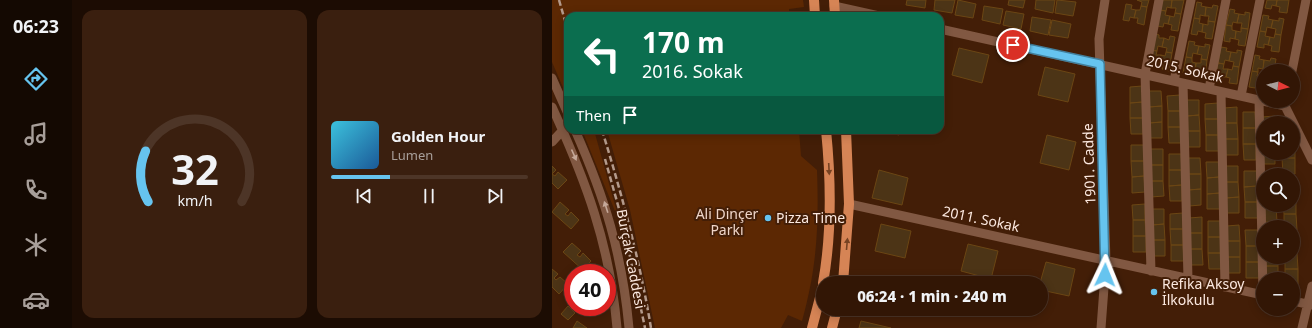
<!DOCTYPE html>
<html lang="en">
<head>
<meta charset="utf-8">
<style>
	body { margin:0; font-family:"Noto Sans",sans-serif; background:#3a1f0f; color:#f1f3f6; height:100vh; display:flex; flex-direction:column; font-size:15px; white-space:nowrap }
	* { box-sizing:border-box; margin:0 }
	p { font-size:13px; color:#a89f9a }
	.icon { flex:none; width:22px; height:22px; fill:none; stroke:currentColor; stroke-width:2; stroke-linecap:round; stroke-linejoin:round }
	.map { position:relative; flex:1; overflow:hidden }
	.sheet { display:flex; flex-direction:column; gap:10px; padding:10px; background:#1c0c03; width:480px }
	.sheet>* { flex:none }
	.banner { position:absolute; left:12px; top:12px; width:380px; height:122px; border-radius:12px; box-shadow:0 2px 10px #0003,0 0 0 1px #4d3527; background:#0b6e4f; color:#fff; overflow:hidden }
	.needle { width:26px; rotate:96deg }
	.buttons { position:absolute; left:704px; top:64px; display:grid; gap:8px }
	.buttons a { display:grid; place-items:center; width:44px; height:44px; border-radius:50%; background:#321605; box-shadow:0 2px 10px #0003,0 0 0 1px #4d3527; font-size:20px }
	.speed { position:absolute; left:12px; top:264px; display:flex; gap:8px; font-size:20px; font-weight:700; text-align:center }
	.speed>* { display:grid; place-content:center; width:52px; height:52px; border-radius:50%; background:#321605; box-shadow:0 2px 10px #0003,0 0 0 1px #4d3527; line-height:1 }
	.speed .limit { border:6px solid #d22; background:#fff; color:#111 }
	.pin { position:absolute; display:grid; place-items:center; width:34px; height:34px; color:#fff; margin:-17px; border:2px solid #fff; border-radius:50%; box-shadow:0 1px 4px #0007 }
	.me { position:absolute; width:44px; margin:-22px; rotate:2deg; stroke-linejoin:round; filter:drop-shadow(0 0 3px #0008) }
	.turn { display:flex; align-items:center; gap:14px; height:84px; padding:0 12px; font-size:18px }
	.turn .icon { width:52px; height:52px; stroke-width:2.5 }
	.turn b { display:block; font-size:28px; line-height:34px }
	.then { display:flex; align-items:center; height:38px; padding:0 12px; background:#0003; gap:8px; font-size:15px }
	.sheet .card { flex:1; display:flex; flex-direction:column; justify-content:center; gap:6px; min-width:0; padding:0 14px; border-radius:12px; background:#3a1f0f }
	.sheet .dial { align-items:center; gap:0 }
	.dial svg { height:104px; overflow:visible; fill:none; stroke:#4d3527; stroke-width:7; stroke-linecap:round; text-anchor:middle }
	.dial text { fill:#f1f3f6; stroke:none }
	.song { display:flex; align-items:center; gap:12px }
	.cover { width:48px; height:48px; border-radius:6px; background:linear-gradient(135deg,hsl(190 70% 55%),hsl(210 70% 35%)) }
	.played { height:4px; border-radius:2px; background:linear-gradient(90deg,#66c4ef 30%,#4d3527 30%) }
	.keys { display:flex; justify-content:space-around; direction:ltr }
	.sheet .tiles { flex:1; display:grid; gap:10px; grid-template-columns:repeat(2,1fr) }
	.trip { position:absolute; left:264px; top:276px; width:232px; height:40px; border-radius:20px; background:#321605; box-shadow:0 2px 10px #0003,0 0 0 1px #4d3527; font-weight:800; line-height:40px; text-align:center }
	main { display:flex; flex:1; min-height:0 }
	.tabs { display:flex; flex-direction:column; width:72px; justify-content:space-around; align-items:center; background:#140902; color:#a89f9a }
	.tabs .icon { width:28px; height:28px }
	.tabs .current { color:#66c4ef }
	.tabs b { font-size:18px; color:#f1f3f6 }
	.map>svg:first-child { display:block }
</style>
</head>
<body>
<main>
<nav class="tabs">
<b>06:23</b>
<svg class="icon current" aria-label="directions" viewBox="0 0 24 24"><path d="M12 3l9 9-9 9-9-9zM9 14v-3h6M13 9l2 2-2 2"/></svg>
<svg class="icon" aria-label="music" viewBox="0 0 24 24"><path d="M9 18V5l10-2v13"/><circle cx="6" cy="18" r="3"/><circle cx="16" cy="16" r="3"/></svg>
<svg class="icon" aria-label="phone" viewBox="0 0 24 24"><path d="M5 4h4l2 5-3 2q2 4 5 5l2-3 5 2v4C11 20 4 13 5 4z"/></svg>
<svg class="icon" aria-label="climate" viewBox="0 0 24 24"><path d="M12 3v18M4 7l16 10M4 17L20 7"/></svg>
<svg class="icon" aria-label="car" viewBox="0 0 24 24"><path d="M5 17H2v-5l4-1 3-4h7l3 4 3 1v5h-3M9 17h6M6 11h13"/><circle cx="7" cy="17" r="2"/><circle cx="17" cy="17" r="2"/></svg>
</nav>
<section class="sheet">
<div class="tiles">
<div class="card dial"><svg viewBox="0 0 100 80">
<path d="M14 69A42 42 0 1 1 86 69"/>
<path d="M14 69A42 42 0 0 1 12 30" stroke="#66c4ef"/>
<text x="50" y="56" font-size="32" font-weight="700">32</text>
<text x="50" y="72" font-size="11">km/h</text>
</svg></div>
<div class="card">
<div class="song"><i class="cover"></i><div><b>Golden Hour</b><p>Lumen</p></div></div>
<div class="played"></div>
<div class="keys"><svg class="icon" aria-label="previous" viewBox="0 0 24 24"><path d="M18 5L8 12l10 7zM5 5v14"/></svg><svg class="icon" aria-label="pause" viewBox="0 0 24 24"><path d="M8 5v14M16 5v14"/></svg><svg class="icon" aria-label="next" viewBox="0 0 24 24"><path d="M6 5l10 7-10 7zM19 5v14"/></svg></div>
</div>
</div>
</section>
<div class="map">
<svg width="760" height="328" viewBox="0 0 760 328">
	<rect width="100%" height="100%" fill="#431e07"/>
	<path fill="#5c2803" d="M0 0H251L252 7 237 9V16H16V99L0 62Z
		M30 130H42L68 223 67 221Z
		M55 130H247L249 156 265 170C267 225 265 268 250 321L236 315 229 328H103L78 210Z"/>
	<path fill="#4c3416" stroke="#6b4614" d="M355 0H374L373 8 354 5Z
		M383 0H403L400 13 382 10Z
		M406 0 424 4 421 18 403 15Z
		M457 0H473L471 8 456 5Z
		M484 0H503L501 13 483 9Z
		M505 0 524 2 521 16 503 13Z
		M585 0H597L595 7 589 6 590 2Z
		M610 0H620L619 8 615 7 614 11 608 10Z
		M620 0H632L629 14 623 13 624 8H619Z
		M715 0H725L724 6 720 5 719 9 713 8Z
		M725 0H737L735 13 727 12 728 7 724 6Z
		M645 2 650 3 649 6 654 7 653 16 648 15V19L642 18Z
		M574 4 580 5 579 9 584 10 582 18 578 17 577 21 571 20Z
		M661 5 666 6 663 22 656 21 657 16H653L654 7 660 8Z
		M432 6 451 9 448 24 430 20Z
		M589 6 595 7 592 25 585 23 586 18H582L584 10H588Z
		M678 9 683 10 682 13 687 14 685 23 681 22 680 26 674 25Z
		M608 10 614 11 613 15 618 16 616 24 612 23 611 27 605 26Z
		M454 11 472 14 469 29 451 25Z
		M693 12 698 13 696 29 689 28 690 23H685L687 14 693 15Z
		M623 13 629 14 626 31 619 30 620 25 616 24 618 16 622 17Z
		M711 15 717 16 716 19 721 20 719 28 715 27 714 32 708 31Z
		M480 17 499 20 496 35 478 31Z
		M642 18 648 19 647 23 651 24 650 32 646 31 645 35 639 34Z
		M727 18 732 19 729 35 723 34 724 29 719 28 721 20 727 21Z
		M500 20 519 24 516 38 497 35Z
		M656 21 663 22 660 39 653 38 654 33 650 32 651 24 656 25Z
		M674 25 680 26V30L684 31 683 39 678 38V42L672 41Z
		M689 28 696 29 693 46 686 45 687 40 683 39 684 31 689 32Z
		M708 31 714 32 713 36 718 37 716 45 712 44V48L705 47Z
		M602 33 607 35V38H612L610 47 606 46 605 51 599 50Z
		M723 34 729 35 727 52 719 51 720 46 716 45 718 37 722 38Z
		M618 36 623 37 620 53 614 52 615 48 610 47 612 38 617 40Z
		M637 41 643 42 642 45 647 46 645 54 641 53 640 58 634 57Z
		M653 44 658 45 655 60 649 59 650 55 645 54 647 46 653 47Z
		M669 47 675 48 674 51 679 52 677 61 673 60 672 64 666 63Z
		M407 48 437 55 430 83 400 75Z
		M599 50 605 51 604 55H609L607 64 603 63 602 67 596 65Z
		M685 50 690 51 687 67 681 66 682 62 677 61 679 52 685 53Z
		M614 52 620 53 617 71 610 69 611 64H607L609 55 613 56Z
		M703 55 708 56 707 59 712 60 711 69 706 68V72L700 71Z
		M634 57 640 58V62L644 63 643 71 638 70V74L631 73Z
		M719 58 724 59 722 71H715V70L711 69 712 60 718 61Z
		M649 59 655 60 653 78 646 77V71H643L644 63H649Z
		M666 63 672 64 671 69H676L674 77H670L669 80 663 79Z
		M681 66 687 67 685 84 677 83 678 78 674 77 676 69 680 70Z
		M493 67 523 74 516 102 486 95Z
		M700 71 706 72 705 76 709 77 708 85H704L703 88 697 87Z
		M590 86 591 102 578 103V87Z
		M597 91H609L610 106 597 107Z
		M628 95V111H616L615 96Z
		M634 100H647V115L635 116Z
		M591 102V118H578V103Z
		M666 103V119H653V104Z
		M610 106V122L597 123V107Z
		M685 107V123H673L672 108Z
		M616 111H628L629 127H616Z
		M691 112H703L704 128H691Z
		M647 115 648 131H635V116Z
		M723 116V123H711L710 117Z
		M578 118H591V134H579Z
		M653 119H666V135H654Z
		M610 122V138H598L597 123Z
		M673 123H685L686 139H673Z
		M616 127H629V143H617Z
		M691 128H704V144H691Z
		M328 130H349L347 135Z
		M635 131H648V147H636Z
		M495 135 524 142 517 170 488 163Z
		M654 135H666L667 151H654Z
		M673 139H686V155H673Z
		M691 144H704V160H692Z
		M579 145H592V161H579Z
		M741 146H743V158H730V153H741Z
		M598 149H611V165H598Z
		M711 153H723V164H711Z
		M617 154H629L630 170H617Z
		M636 158H648L649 174H636Z
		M730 158H743V174H731Z
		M579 161H592V176L580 177Z
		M654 162H667V177L655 178Z
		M598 165H611V181H599Z
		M0 166 4 170 0 174 3 176 6 172 15 180 6 189 0 183Z
		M673 166H686V182H674Z
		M327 170 356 178 350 205 320 198Z
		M617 170H630V185L617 186Z
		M692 171H705V186L692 187Z
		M636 174H649V189L636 190Z
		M592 176 593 192 580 193V177Z
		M667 177 668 193 655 194V178Z
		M599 181H611L612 196 599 197Z
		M674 182H686L687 197 674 198Z
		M741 182H744V198H741Z
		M630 185V201H618L617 186Z
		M705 186V202H693L692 187Z
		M649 189V205L637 206 636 190Z
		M668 193V209H655V194Z
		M687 197V213H674V198Z
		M741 198H744V214H732L731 205H741Z
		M8 202 17 210 13 214 16 216 19 212 27 220 19 229 0 212Z
		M693 202H705L706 218H693Z
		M593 204V220H581L580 205Z
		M724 206 725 222H712V207Z
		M599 209H612V224L600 225Z
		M631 213V229H618V214Z
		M732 214H744L745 230H741V227H732Z
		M650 217V233H637V218Z
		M581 220H593L594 236H581Z
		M656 221H668L669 237H656Z
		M329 224 359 231 353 258 323 251Z
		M612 224 613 240H600V225Z
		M687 225 688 241H675V226Z
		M618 229H631V245H619Z
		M693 230H706V246H694Z
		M637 233H650V249H638Z
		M581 236H594V252H581Z
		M656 237H669V253H656Z
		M741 237H745V253H741Z
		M600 240H613V256H601Z
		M675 241H688V257H675Z
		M20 243 29 251 25 255 28 257 31 253 39 261 31 270 11 252Z
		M416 244 446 251 439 279 409 271Z
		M619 245H631L632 261H619Z
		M694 246H706L707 262H694Z
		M638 249H650L651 265H638Z
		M656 253H669V269H657Z
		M741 253H745L746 269H733V257H741Z
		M675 257H688V273H676Z
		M713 257H726V266H713Z
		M494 262 523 269 517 296 489 290 488 283Z
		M694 262H707V278H694Z
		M713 266H726V279H713Z
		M0 269 6 274 2 278 4 280 8 277 16 284 7 294 0 287Z
		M733 269H746V284H741V279H733Z
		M16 306 23 313 16 320 9 314Z
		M25 321 35 328H21Z
		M309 321 339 328H307Z"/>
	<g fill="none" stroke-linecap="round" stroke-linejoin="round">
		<path stroke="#815842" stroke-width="9" d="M282 6 327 16
			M388 29 711 101
			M740 71 754 0
			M0 78 16 114
			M622 81 639 0
			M631 83 636 279
			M657 89 674 0
			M669 92 673 287
			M689 96 708 0
			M707 100 711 295
			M711 101 733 106
			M734 101 733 106 760 160
			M0 107C34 181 58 245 65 328
			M23 130C53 198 70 253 77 328
			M0 142 11 130
			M297 204 711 295
			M599 271 593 74 607 0
			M741 301 760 305
			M549 328 554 261 547 39 553 0
			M750 328 760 286"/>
		<path stroke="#d68455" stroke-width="10" d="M262 0 263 16
			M282 0 283 16
			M271 283C280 233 279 180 274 130
			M291 283 297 204 294 130
			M260 328 271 286
			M280 328 285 309"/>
		<path stroke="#b49a8b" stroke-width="2.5" stroke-dasharray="6 3" stroke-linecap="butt" d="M7 0 16 31
			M50 130C70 195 88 261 99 328
			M53 159 71 223 93 328"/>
	</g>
	<defs><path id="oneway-solid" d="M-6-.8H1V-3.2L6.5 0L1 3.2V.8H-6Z"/></defs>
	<g fill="#c5a899">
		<use href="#oneway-solid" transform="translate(22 155) rotate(66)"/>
		<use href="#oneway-solid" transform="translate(54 207) rotate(-108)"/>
	</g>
	<g fill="#764222">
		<use href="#oneway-solid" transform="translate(277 169) rotate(87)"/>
		<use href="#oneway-solid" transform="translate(295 244) rotate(-85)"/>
	</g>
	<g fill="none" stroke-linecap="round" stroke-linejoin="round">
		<defs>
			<path id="route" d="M461 45 548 64 553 275"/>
		</defs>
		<use href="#route" stroke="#427f9b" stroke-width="10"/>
		<use href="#route" stroke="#66c4ef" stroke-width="7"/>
	</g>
	<g fill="#66c4ef" stroke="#431e07" stroke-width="1.5">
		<circle cx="216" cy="218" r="4"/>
		<circle cx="602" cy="292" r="4"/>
	</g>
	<g text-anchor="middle" stroke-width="4" stroke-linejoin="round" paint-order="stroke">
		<g font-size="14" fill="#fce9e0" stroke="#431e07">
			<text transform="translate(633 69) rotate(13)" y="5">2015. Sokak</text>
			<text transform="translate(537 164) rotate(-92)" y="5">1901. Cadde</text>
			<text transform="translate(429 219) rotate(12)" y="5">2011. Sokak</text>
			<text transform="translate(79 259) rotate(79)" y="5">Burçak Caddesi</text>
		</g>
		<g font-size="14" fill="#efd5c8" stroke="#431e07">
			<text x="175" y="219">Ali Dinçer<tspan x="175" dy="16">Parkı</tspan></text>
		</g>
		<g font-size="14" fill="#fce9e0" stroke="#431e07" text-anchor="start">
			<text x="224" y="223">Pizza Time</text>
			<text x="610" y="289">Refika Aksoy<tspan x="610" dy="16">İlkokulu</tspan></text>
		</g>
	</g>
</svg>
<div class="buttons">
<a><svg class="needle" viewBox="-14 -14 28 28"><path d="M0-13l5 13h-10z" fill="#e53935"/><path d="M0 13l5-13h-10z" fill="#a89f9a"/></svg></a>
<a><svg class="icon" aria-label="sound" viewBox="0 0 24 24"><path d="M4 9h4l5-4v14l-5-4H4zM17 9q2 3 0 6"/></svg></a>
<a><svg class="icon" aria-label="search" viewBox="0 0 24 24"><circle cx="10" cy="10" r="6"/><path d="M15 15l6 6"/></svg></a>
<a>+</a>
<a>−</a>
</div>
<div class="speed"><div class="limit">40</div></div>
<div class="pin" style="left:461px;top:45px;background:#d93025"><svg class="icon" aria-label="arrive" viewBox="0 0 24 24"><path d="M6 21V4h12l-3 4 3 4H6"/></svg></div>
<svg class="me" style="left:553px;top:275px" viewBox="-20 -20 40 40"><path d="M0-17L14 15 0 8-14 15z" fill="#66c4ef" stroke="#fff" stroke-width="4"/></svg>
<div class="trip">06:24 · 1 min · 240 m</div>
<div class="banner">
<div class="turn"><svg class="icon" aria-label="left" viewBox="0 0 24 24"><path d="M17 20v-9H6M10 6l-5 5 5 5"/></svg><div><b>170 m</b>2016. Sokak</div></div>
<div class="then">Then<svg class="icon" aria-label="arrive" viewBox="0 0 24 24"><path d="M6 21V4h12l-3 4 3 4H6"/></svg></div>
</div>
</div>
</main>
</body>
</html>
